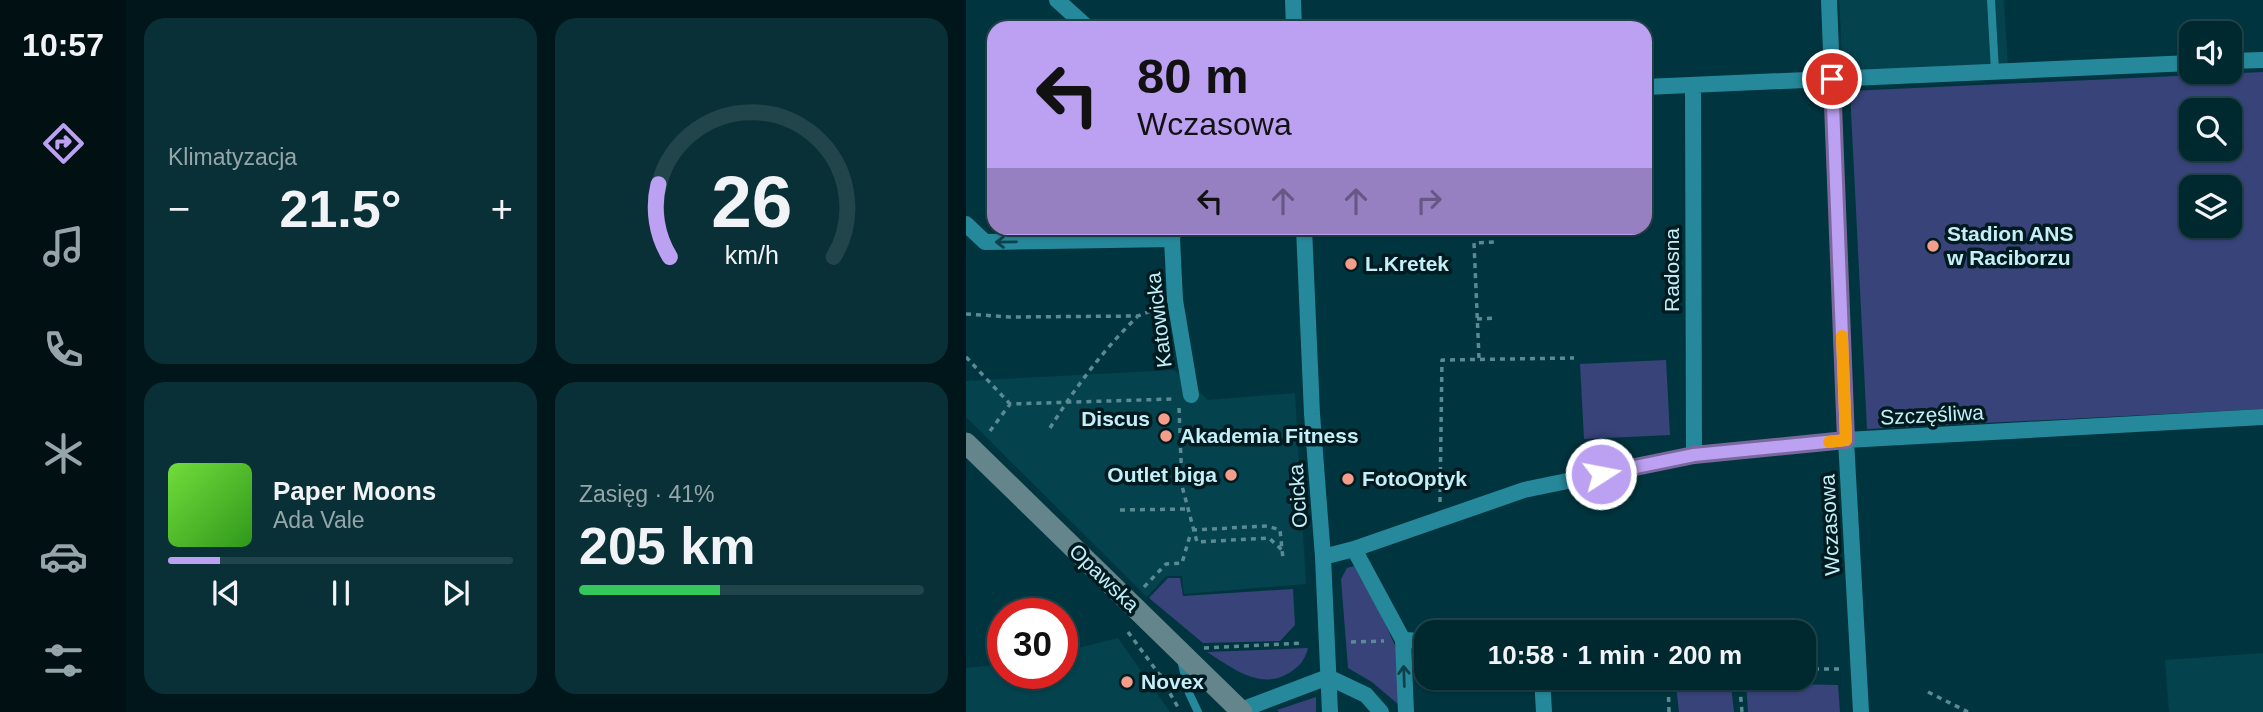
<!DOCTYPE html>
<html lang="pl">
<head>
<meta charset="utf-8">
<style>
	body { margin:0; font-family:Helvetica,sans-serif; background:#0a3037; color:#f1f3f6; height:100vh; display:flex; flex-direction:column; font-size:26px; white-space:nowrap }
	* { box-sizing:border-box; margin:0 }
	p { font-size:23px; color:#95a6aa }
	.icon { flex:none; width:38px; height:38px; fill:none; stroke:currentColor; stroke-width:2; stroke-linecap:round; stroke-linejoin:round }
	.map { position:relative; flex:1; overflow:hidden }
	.sheet { display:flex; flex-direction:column; gap:18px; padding:18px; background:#00161a; width:840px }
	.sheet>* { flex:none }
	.top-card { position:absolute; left:21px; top:21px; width:665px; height:214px; border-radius:21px; box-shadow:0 2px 5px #0004,0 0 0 2px #22444b; background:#bca0f2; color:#111; overflow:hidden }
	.tools { position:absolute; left:1213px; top:21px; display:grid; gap:14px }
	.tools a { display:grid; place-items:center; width:63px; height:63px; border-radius:14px; background:#00282f; box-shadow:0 2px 5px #0004,0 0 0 2px #22444b; font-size:35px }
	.speed { position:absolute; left:21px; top:598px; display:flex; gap:14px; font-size:35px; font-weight:700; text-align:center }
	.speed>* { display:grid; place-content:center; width:91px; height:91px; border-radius:50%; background:#00282f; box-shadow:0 2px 5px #0004,0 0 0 2px #22444b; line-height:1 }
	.speed .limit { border:10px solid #d22; background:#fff; color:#111 }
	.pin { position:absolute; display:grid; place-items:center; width:60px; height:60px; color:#fff; margin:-30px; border:4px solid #fff; border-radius:50%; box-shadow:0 2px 7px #0007 }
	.me { position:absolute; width:77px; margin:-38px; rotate:79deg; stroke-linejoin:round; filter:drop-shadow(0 0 5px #0008) }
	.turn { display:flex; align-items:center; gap:24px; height:147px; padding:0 35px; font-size:32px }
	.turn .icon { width:91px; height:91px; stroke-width:2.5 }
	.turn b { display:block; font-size:49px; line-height:60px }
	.lanes { display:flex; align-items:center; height:66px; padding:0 35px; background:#0003; justify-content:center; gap:35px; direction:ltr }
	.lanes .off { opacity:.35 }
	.big { font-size:52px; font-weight:800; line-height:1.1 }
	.sheet .tile { flex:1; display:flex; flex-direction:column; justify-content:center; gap:10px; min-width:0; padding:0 24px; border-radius:21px; background:#0a3037 }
	.sheet .dial { align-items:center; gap:0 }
	.dial svg { height:182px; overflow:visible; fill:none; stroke:#22444b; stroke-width:7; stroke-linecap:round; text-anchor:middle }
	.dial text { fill:#f1f3f6; stroke:none }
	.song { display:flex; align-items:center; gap:21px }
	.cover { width:84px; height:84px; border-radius:10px; background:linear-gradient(135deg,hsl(100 70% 55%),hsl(110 70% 35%)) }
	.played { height:7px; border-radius:4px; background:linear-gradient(90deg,#bca0f2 15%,#22444b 15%) }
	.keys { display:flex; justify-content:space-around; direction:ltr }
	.heat { display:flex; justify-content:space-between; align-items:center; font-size:38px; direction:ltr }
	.charge { height:10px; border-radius:5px; background:linear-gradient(90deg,#34c759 41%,#22444b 0) }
	.sheet .tiles { flex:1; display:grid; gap:18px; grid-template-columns:repeat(2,1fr) }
	.trip { position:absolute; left:448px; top:620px; width:402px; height:70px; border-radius:21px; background:#00282f; box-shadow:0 2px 5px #0004,0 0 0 2px #22444b; font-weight:800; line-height:70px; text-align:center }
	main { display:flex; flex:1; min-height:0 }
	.tabs { display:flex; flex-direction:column; width:126px; justify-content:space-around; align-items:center; background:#001013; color:#95a6aa }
	.tabs .icon { width:49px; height:49px }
	.tabs .on { color:#bca0f2 }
	.tabs b { font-size:32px; color:#f1f3f6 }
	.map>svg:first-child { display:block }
</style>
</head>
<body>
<main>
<nav class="tabs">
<b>10:57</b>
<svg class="icon on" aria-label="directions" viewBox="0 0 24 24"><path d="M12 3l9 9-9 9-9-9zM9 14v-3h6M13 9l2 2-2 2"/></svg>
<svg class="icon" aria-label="music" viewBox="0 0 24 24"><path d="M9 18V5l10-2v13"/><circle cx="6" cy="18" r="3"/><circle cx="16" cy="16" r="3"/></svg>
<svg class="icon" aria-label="phone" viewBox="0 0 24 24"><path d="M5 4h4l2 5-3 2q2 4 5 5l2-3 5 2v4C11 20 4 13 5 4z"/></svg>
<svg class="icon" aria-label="climate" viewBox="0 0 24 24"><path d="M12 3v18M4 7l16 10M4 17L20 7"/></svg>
<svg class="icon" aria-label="car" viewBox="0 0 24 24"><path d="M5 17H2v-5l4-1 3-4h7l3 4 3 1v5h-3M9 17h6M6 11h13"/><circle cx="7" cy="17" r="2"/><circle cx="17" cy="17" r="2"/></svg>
<svg class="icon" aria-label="filters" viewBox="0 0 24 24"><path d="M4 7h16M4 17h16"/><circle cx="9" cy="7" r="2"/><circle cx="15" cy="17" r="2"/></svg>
</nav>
<section class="sheet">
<div class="tiles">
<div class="tile"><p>Klimatyzacja</p>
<div class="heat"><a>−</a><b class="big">21.5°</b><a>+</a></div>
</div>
<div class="tile dial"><svg viewBox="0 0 100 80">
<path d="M14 69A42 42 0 1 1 86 69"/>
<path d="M14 69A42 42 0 0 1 9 37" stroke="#bca0f2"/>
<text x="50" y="56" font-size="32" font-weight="700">26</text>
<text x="50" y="72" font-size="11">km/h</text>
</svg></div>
<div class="tile">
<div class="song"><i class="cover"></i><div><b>Paper Moons</b><p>Ada Vale</p></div></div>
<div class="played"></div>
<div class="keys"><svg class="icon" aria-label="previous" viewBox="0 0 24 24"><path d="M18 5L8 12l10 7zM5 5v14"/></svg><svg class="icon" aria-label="pause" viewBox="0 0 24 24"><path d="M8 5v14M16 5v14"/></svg><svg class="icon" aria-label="next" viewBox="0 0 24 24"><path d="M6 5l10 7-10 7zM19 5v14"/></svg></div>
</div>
<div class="tile"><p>Zasięg · 41%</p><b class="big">205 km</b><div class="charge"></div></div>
</div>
</section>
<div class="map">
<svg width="1297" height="712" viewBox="0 0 1297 712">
	<rect width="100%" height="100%" fill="#00353f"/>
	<path fill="#04424d" d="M873 0H1038L1042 67 877 74Z
		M208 370 242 400 329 393 340 584 218 594 216 576H200L181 597 0 417V381Z
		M152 638 204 712H0V668L37 664V674H96V652Z
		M1297 653V712H1203L1199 660Z"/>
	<path fill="#38437a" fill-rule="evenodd" d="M1297 72V409L901 429 884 91ZM1225 110H1264V149H1225ZM1264 187V226H1225V187Z
		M700 360 704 435 618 439 614 364Z
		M388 566 416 616 430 648 433 705 406 682 382 668 375 579 381 568Z
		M202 578H214L217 596 327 589 329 625 314 641 237 643 183 598Z
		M342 648C339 660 334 666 323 673 294 691 265 667 241 652Z
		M709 677H764L768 712H713Z
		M780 683 872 685 874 712H782Z
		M350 697V712H313L311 710Z"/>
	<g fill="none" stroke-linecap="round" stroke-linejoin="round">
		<path stroke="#5a8a94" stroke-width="3.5" stroke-dasharray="5 5" stroke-linecap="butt" d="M0 314 44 317 172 316 192 308
			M511 319 530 318
			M0 357 44 404
			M513 358 508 243 529 242
			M213 408 216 486 231 542 303 538 316 550
			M84 428C109 388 137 350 171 317
			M24 431 44 404 207 399
			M474 502 476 360 608 358
			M154 510 220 509
			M226 530 301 526 314 530 317 559
			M178 587 200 564 216 563 225 532
			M162 632 193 674 207 683
			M385 642 418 641
			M238 648 336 643
			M838 669H875
			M194 676 213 709
			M702 677 703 712
			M773 677 776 712
			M962 692 1002 712"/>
		<path stroke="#25899b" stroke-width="8" d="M1025 0 1029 71
			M215 660 223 693 232 712"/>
		<path stroke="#25899b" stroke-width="16" d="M91 0 122 28
			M327 0 328 28
			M863 0 880 440 895 712
			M1264 61 1297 60
			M727 86 728 455
			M679 87 1225 63
			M0 224 19 242 206 239
			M208 228 206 239 209 300 225 395
			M338 228 346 414 357 557 364 712
			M388 549 437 640 440 712
			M357 557 388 549 558 490 728 455 880 440 1297 417
			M437 640 460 641
			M576 677 578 712
			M275 710 362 677 400 695 415 712"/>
		<path stroke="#63858b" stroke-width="21" d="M0 443 276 712"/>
	</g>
	<defs><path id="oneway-shaft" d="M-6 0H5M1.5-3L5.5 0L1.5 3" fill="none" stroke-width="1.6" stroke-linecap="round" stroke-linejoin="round" transform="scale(1.75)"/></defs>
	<g stroke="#0d424b">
		<use href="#oneway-shaft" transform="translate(40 242) rotate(179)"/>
		<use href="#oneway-shaft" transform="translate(438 676) rotate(-92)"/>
	</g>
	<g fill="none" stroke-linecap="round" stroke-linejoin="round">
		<defs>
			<path id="route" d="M635 474 728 455 880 440 866 79"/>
		</defs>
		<use href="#route" stroke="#7a689d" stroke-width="18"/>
		<use href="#route" stroke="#bca0f2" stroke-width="12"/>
		<path stroke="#f59e0b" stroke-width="12" d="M863 442 880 440 876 336"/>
	</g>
	<g fill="#f49d8b" stroke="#001b20" stroke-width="2.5">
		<circle cx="967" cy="246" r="7"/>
		<circle cx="385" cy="264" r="7"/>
		<circle cx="198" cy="419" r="7"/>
		<circle cx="200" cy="436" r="7"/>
		<circle cx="265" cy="475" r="7"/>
		<circle cx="382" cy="479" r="7"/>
		<circle cx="161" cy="682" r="7"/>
	</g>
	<g text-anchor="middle" stroke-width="7" stroke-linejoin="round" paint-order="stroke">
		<g font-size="21" font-weight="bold" fill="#c4eef8" stroke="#001b20" text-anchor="start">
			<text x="981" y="241">Stadion ANS<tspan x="981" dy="24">w Raciborzu</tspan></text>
			<text x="399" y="271">L.Kretek</text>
			<text x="184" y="426" text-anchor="end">Discus</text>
			<text x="214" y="443">Akademia Fitness</text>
			<text x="251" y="482" text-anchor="end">Outlet biga</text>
			<text x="396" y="486">FotoOptyk</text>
			<text x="175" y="689">Novex</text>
		</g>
		<g font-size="21" fill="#c4eef8" stroke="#001b20">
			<text transform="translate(706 270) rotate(-90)" y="7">Radosna</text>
			<text transform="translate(193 320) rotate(-97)" y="7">Katowicka</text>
			<text transform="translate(966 415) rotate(-3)" y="7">Szczęśliwa</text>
			<text transform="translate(332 496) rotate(-94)" y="7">Ocicka</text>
			<text transform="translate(864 525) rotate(-93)" y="7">Wczasowa</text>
			<text transform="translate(138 578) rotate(44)" y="7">Opawska</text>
		</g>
	</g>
</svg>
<div class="tools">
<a><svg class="icon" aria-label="sound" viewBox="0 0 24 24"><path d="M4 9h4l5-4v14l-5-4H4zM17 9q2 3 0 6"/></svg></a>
<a><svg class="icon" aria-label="search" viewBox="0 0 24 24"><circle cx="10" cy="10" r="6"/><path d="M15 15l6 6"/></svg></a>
<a><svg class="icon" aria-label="layers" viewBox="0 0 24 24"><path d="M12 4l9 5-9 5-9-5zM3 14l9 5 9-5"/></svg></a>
</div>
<div class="speed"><div class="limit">30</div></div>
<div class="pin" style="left:866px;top:79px;background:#d93025"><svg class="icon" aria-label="arrive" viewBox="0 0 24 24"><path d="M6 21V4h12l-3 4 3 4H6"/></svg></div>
<svg class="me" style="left:635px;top:474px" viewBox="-20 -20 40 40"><circle r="17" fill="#bca0f2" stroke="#fff" stroke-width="3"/><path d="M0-11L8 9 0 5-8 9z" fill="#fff"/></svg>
<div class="trip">10:58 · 1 min · 200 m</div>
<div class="top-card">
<div class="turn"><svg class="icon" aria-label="left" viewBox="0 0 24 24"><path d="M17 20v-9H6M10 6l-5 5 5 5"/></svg><div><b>80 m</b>Wczasowa</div></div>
<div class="lanes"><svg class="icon" aria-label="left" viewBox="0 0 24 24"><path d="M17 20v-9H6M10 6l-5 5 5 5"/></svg><svg class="icon off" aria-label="ahead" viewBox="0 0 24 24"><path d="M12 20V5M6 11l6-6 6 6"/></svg><svg class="icon off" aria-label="ahead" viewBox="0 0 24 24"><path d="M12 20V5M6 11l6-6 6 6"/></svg><svg class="icon off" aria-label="right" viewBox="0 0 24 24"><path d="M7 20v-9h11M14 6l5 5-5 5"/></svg></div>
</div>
</div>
</main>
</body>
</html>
